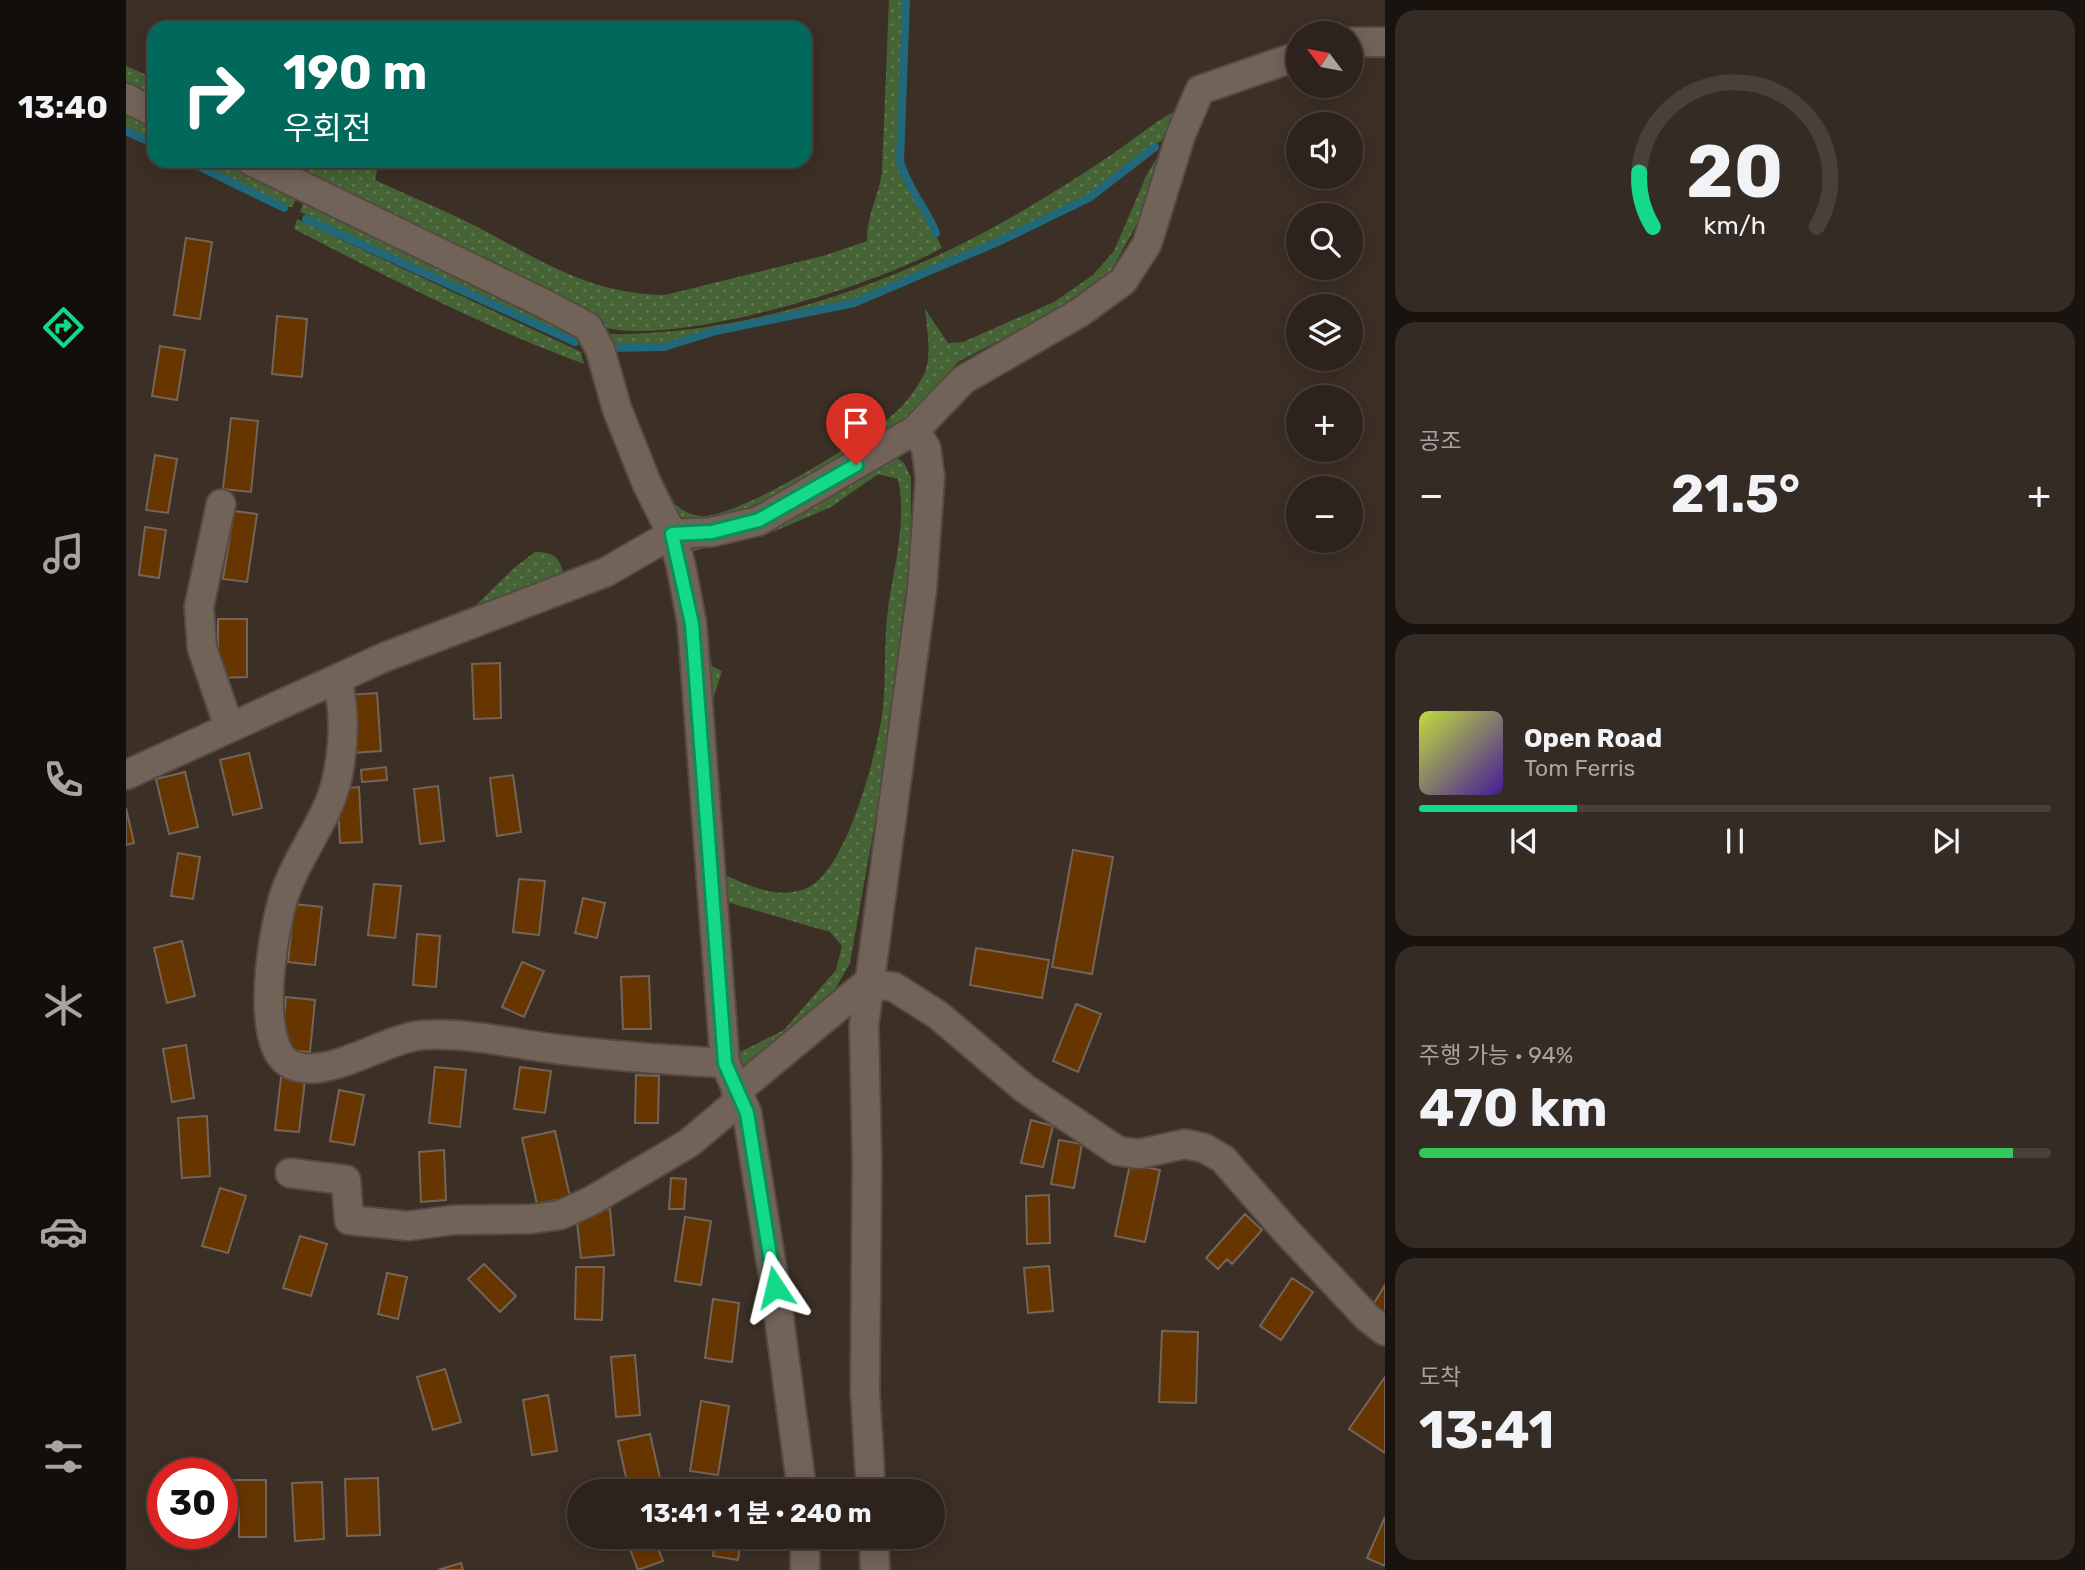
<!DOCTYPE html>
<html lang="ko">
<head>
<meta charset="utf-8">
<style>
	body { margin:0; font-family:Rubik,"Noto Sans KR",sans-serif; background:#352b25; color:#f1f3f6; height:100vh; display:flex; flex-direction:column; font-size:26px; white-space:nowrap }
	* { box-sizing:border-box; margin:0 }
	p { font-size:23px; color:#a7a4a3 }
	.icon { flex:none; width:38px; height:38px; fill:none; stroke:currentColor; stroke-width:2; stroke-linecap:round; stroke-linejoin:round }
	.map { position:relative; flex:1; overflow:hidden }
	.sheet { display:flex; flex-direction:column; gap:10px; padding:10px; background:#19130f; width:700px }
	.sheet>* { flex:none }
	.top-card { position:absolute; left:21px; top:21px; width:665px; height:147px; border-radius:21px; box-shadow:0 4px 18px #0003,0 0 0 2px #48403b; background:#00695c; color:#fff; overflow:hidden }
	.needle { width:46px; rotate:302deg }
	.tools { position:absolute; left:1160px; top:21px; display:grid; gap:14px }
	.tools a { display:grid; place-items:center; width:77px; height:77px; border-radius:50%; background:#2d231c; box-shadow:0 4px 18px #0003,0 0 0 2px #48403b; font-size:35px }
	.speed { position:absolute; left:21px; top:1458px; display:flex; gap:14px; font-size:35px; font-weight:700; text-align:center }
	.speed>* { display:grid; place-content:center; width:91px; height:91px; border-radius:50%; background:#2d231c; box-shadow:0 4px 18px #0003,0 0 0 2px #48403b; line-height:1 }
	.speed .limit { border:10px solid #d22; background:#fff; color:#111 }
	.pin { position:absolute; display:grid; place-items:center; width:60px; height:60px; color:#fff; margin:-72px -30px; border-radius:50% 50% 50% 0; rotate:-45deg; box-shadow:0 0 7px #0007 }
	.pin .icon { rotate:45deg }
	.me { position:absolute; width:77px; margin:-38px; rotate:350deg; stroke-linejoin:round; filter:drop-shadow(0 0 5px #0008) }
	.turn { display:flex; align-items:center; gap:24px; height:147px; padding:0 21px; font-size:32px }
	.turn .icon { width:91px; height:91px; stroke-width:2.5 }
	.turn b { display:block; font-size:49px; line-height:60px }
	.big { font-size:52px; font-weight:700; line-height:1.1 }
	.sheet .widget { flex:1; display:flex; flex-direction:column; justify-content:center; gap:10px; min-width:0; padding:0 24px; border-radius:21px; background:#352b25 }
	.sheet .dial { align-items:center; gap:0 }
	.dial svg { height:182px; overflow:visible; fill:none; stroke:#48403b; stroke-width:7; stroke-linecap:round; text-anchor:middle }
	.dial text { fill:#f1f3f6; stroke:none }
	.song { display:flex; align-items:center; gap:21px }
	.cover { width:84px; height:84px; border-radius:10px; background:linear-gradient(135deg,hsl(70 70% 55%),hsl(260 70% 35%)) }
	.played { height:7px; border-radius:4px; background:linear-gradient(90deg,#14d989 25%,#48403b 25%) }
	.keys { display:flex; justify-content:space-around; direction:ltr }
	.heat { display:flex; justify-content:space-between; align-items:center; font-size:38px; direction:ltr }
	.charge { height:10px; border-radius:5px; background:linear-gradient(90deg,#34c759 94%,#48403b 0) }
	.trip { position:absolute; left:441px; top:1479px; width:378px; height:70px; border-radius:35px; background:#2d231c; box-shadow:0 4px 18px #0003,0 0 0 2px #48403b; font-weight:700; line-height:70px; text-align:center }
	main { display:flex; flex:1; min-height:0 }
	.tabs { display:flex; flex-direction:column; width:126px; justify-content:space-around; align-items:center; background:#120e0b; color:#a7a4a3 }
	.tabs .icon { width:49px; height:49px }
	.tabs .active { color:#14d989 }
	.tabs b { font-size:32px; color:#f1f3f6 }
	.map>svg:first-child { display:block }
</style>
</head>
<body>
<main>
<nav class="tabs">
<b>13:40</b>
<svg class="icon active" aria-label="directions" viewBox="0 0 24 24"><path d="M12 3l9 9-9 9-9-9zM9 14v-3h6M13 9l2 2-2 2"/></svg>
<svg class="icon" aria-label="music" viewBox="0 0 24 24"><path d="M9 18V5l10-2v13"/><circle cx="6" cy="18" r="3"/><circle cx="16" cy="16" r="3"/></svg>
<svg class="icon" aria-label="phone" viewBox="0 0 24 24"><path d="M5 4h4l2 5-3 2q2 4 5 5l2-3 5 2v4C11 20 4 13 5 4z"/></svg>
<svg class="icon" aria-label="climate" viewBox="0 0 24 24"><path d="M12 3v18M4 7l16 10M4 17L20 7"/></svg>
<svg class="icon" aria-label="car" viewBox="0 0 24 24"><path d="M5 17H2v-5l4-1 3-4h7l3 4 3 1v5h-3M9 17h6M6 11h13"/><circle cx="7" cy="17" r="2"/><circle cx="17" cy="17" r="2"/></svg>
<svg class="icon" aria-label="filters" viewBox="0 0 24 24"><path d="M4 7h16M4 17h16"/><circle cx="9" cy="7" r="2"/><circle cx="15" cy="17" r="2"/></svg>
</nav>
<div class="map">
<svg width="1259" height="1570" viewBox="0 0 1259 1570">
	<defs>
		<pattern id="grass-dots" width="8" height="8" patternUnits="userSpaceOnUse" patternTransform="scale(1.75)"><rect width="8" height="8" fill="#456334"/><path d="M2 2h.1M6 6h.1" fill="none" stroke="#607951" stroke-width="1.8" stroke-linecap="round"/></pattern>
	</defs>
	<rect width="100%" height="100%" fill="#3c2f25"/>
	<path fill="url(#grass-dots)" d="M763 0H778L772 161 775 174 800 214 816 248C744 287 588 333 507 331 494 331 482 328 469 326L451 304 142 161H253L249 180C290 199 333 216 372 238 428 269 473 294 539 295L700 255 741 241C740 216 753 196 756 172Z
		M0 66 28 78V104L0 89Z
		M0 107 28 121V142L0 128Z
		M1049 111 1039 138 961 196 799 272 727 301 590 329 538 346 476 345 469 334C617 338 771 285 898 210 928 192 959 173 988 153 1008 139 1027 123 1049 111Z
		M1037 148 1017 213 980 280 954 299 832 362 796 404 773 424 653 494 613 512 572 523 546 519 540 496C550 506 562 516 577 516 615 516 740 439 770 412 779 404 790 389 796 378 807 360 801 329 799 309L822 343 837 342 928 302 967 275 988 251 1021 174Z
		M67 161H107L173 193 166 207 159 206Z
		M180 196 435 316 449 340 174 212Z
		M171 219 455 352 458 364C358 327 263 278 168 229Z
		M764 453 778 463 785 477V545L763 743 724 963 707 993 615 1077 608 1055 658 1030 710 970 716 946 704 932 594 900 591 871C618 884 654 902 683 887 722 867 752 749 757 708 760 678 758 647 761 617 766 572 782 523 772 479L752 474 705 507 649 531 615 537 565 552 586 666 596 671 579 724 555 542Z
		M409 552C429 552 434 558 438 576L343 612 388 568Z"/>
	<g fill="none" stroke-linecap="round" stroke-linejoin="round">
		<path stroke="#21687a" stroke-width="8" d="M780 0 774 161C781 187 800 208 810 233
			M0 131 28 144
			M62 161 158 208
			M180 219 449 342
			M485 348 538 347 590 331 728 303 874 241 963 198 1029 147"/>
	</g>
	<path fill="#673500" stroke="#73655a" stroke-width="2" d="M60 238 86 242 74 319 48 315Z
		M151 316 181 319 176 377 146 374Z
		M34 346 59 350 51 400 26 396Z
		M105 418 132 421 125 492 97 489Z
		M29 455 51 459 42 513 20 510Z
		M108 511 131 514 121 582 97 579Z
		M19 527 40 530 33 578 13 575Z
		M92 619H121V677L92 678Z
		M374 663 375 718 348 719 346 664Z
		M251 693 255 751 225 753 222 695Z
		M123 753 136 808 107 815 94 760Z
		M260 767 261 780 236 782 235 770Z
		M59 772 72 827 43 834 30 779Z
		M387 775 395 832 371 836 364 778Z
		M312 786 318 841 294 844 288 789Z
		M233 787 236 842 214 843 211 789Z
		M0 808 8 843 0 845Z
		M947 850 987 857 966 974 926 967Z
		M52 853 74 857 67 899 45 896Z
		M393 879 419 881 413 935 387 932Z
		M248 884 275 886 269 938 242 935Z
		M457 898 479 903 471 938 449 933Z
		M168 904 196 907 189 965 162 962Z
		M291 934 314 936 310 987 287 985Z
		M56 941 69 996 41 1003 28 948Z
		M850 948 923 960 916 998 844 985Z
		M396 962 418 971 398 1017 376 1007Z
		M523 976 525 1029H497L495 977Z
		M160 997 189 1000 184 1052 155 1050Z
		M950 1004 975 1014 952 1072 927 1061Z
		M60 1045 68 1098 46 1102 37 1049Z
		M309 1067 340 1070 334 1127 303 1123Z
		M394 1067 425 1071 419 1113 388 1109Z
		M510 1075 533 1076 532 1123H509Z
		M155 1077 179 1080 173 1132 149 1130Z
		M213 1090 238 1095 228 1145 204 1141Z
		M81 1116 84 1176 56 1178 52 1118Z
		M905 1120 927 1126 917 1167 895 1163Z
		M429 1131 444 1197 411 1204 396 1138Z
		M933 1140 956 1144 948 1188 925 1184Z
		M318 1150 320 1200 295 1202 293 1152Z
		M1004 1164 1034 1170 1019 1242 989 1236Z
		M545 1178 560 1179 558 1209H543Z
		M94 1188 120 1196 102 1253 76 1246Z
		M923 1195 924 1243 901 1244 900 1196Z
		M484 1209 488 1255 455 1258 450 1213Z
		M1119 1214 1136 1230 1106 1264 1101 1259 1092 1269 1080 1258Z
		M559 1217 585 1221 575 1285 549 1281Z
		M174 1236 201 1244 185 1296 157 1288Z
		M358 1264 390 1296 374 1312 342 1279Z
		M923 1266 927 1311 902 1313 898 1268Z
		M450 1267H478L476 1320 449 1319Z
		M261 1273 281 1277 272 1319 252 1314Z
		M1166 1278 1187 1292 1155 1340 1134 1326Z
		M1259 1285V1312L1247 1305Z
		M587 1299 613 1303 606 1362 579 1358Z
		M1036 1331 1072 1332 1070 1403 1033 1402Z
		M509 1355 514 1415 490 1417 485 1357Z
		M319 1369 335 1422 307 1430 291 1377Z
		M1259 1377V1453L1223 1429Z
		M422 1395 431 1451 406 1455 397 1400Z
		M575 1401 603 1406 592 1475 564 1471Z
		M524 1434 537 1491H503L492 1441Z
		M252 1478 254 1535 221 1536 219 1479Z
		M98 1480H140V1537H113V1507L98 1506Z
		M196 1482 198 1539 169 1541 166 1483Z
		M1259 1517V1566L1241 1558Z
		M50 1533H83L82 1548 50 1547Z
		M499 1536H527L537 1561 512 1570Z
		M590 1536H615L612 1560 587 1556Z
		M335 1563 337 1570H312Z"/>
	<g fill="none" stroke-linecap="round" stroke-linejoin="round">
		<defs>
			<path id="minor" d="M1225 42H1259
				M0 98 28 112
				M125 161 423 306 462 327 474 349 491 409 521 484 546 534 555 566 566 624 599 1063 621 1113 649 1287 676 1491
				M95 504 73 607 76 648 103 727
				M211 679C219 710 218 743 212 774 205 814 177 847 162 885 148 917 125 1048 166 1065 202 1081 260 1037 298 1035 341 1032 388 1044 430 1049 486 1056 542 1060 599 1063
				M0 775 259 657 480 572 546 534 586 532 633 521 789 430 837 380 953 313 997 281 1021 244 1055 134 1074 90 1172 56
				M610 1092 741 983 768 987 812 1015 898 1088 992 1151 1013 1154 1059 1144 1078 1148 1097 1159 1161 1232 1242 1318 1259 1331
				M164 1173 220 1180 223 1220 282 1226 327 1220 405 1219 434 1215 465 1201 563 1143 614 1100
				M745 1491 739 1391 741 1163 738 1025 796 589 804 477 800 448 789 430
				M679 1536V1570
				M748 1536 749 1570"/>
		</defs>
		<use href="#minor" stroke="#554a42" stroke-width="32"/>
		<use href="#minor" stroke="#726358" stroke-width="28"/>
	</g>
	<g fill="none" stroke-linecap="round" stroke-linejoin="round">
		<defs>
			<path id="route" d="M649 1287 621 1113 599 1063 566 624 546 534 586 532 633 520 730 465"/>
		</defs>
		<use href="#route" stroke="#0d8d59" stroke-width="18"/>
		<use href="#route" stroke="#14d989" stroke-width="12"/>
	</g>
</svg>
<div class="tools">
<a><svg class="needle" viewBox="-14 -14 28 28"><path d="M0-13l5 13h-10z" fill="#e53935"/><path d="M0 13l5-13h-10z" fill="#a7a4a3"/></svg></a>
<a><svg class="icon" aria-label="sound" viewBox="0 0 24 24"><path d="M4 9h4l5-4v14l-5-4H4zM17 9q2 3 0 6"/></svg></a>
<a><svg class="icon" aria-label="search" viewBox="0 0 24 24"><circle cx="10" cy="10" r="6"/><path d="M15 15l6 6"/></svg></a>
<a><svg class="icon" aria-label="layers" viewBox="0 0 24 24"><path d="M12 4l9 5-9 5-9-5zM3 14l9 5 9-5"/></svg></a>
<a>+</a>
<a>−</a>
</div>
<div class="speed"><div class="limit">30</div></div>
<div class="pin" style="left:730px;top:465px;background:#d93025"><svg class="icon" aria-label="arrive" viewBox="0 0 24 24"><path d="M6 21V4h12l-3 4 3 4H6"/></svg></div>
<svg class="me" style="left:649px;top:1287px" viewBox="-20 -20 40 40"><path d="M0-17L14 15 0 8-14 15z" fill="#14d989" stroke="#fff" stroke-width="4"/></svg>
<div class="trip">13:41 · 1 분 · 240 m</div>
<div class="top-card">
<div class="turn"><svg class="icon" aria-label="right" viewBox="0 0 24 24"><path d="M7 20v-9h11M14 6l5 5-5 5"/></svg><div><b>190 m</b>우회전</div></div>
</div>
</div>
<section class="sheet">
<div class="widget dial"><svg viewBox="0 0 100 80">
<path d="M14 69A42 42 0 1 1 86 69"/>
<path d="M14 69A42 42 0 0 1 8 45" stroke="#14d989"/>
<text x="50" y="56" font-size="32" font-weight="700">20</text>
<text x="50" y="72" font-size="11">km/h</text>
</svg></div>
<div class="widget"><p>공조</p>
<div class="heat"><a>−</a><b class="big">21.5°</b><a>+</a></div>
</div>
<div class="widget">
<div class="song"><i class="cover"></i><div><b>Open Road</b><p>Tom Ferris</p></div></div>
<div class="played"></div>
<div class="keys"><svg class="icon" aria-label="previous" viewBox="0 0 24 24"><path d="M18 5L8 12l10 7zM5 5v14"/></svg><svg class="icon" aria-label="pause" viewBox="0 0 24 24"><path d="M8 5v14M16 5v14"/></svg><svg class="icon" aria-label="next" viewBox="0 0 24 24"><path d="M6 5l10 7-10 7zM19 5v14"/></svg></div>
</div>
<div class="widget"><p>주행 가능 · 94%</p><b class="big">470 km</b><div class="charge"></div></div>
<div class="widget"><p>도착</p><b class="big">13:41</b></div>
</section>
</main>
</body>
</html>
